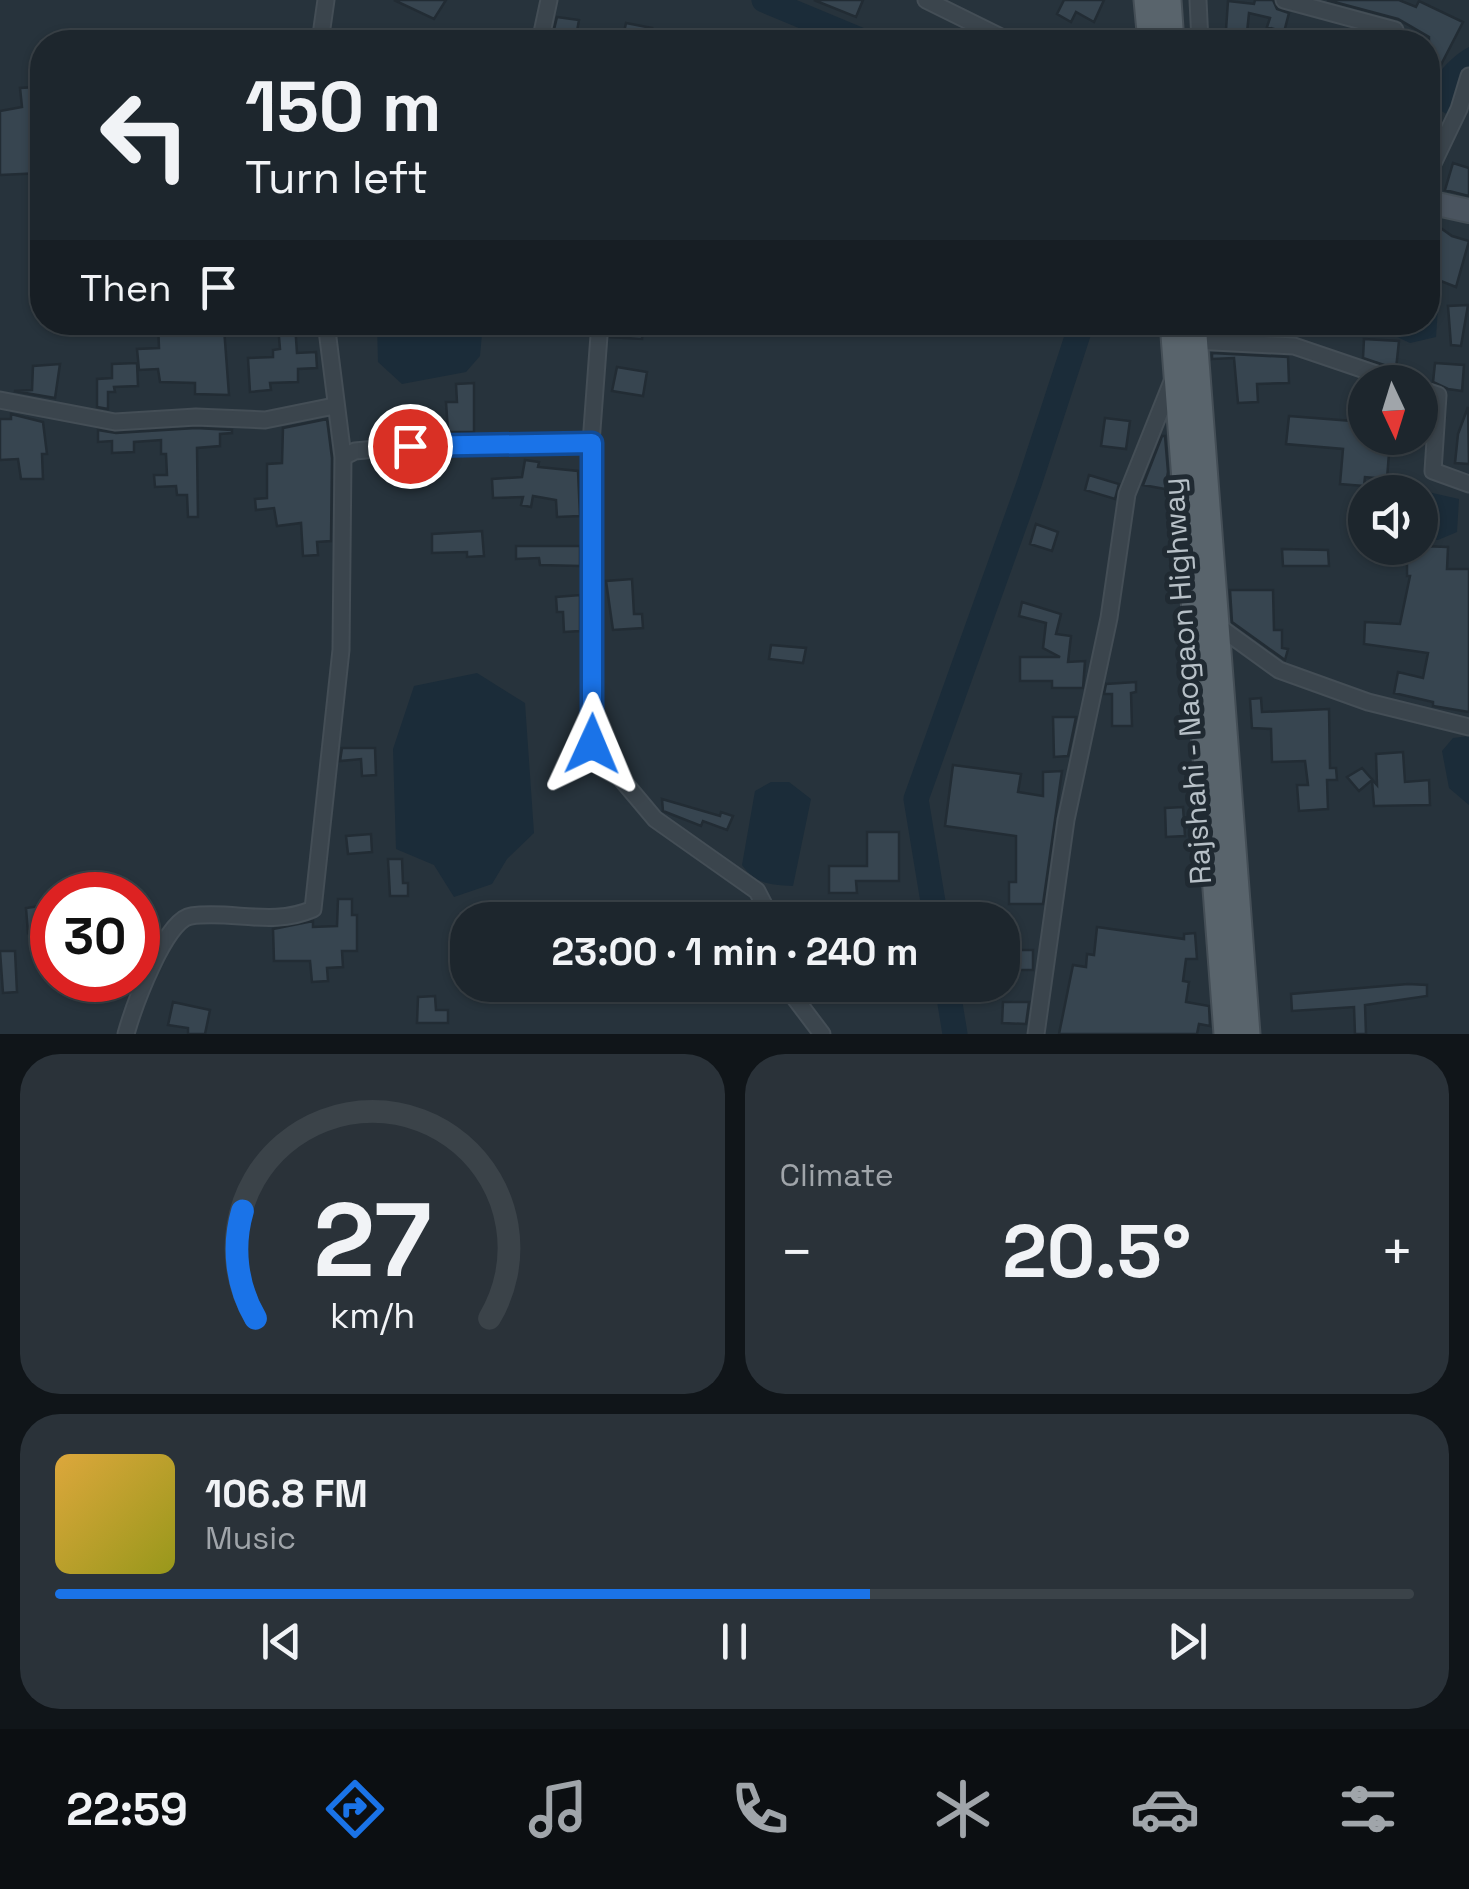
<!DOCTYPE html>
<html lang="en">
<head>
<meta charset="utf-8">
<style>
	body { margin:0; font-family:"Space Grotesk",sans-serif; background:#2a3239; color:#f1f3f6; height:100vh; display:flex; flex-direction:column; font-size:38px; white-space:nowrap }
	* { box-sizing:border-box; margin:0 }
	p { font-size:32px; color:#a0a5aa }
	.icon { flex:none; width:55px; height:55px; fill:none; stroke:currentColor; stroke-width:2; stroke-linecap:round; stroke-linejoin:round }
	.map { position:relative; height:1034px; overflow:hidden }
	.panel { display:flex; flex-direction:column; gap:20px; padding:20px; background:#101519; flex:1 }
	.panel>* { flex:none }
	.banner { position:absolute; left:30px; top:30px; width:1410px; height:305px; border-radius:40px; box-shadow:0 2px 8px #0004,0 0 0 2px #3b4349; background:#1d262d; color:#f1f3f6; overflow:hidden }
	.needle { width:65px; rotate:176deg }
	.buttons { position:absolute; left:1348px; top:365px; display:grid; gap:20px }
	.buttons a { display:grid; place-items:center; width:90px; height:90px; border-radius:50%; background:#1d262d; box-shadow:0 2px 8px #0004,0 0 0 2px #3b4349; font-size:50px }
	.speed { position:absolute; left:30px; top:872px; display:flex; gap:20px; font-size:50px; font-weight:700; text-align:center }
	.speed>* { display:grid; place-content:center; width:130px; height:130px; border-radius:50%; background:#1d262d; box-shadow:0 2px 8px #0004,0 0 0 2px #3b4349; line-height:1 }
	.speed .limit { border:15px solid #d22; background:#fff; color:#111 }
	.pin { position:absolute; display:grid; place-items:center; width:85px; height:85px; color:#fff; margin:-42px; border:5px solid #fff; border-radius:50%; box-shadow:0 2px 10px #0007 }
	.me { position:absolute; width:110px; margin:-55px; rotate:1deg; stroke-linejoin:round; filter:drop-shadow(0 0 8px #0008) }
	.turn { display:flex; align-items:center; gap:35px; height:210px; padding:0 50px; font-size:45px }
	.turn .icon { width:130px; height:130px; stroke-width:2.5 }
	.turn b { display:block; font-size:70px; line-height:85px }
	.then { display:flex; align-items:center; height:95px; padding:0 50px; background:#0003; gap:20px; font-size:38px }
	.big { font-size:75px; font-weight:700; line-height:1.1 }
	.panel .widget { flex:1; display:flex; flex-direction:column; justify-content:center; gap:15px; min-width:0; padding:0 35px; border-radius:40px; background:#2a3239 }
	.panel .dial { align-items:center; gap:0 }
	.dial svg { height:260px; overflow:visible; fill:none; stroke:#3b4349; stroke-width:7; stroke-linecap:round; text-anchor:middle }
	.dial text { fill:#f1f3f6; stroke:none }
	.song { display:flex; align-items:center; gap:30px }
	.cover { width:120px; height:120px; border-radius:15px; background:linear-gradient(135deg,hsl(40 70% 55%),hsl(60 70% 35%)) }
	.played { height:10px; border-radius:5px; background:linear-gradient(90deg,#1a73e8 60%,#3b4349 60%) }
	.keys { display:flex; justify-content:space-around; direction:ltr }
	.heat { display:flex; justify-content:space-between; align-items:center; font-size:55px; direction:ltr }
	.panel .tiles { flex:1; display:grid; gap:20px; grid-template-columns:1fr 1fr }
	.widget:last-child { grid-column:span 2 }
	.trip { position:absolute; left:450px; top:902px; width:570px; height:100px; border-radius:40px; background:#1d262d; box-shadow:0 2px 8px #0004,0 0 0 2px #3b4349; font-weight:700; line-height:100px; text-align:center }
	.tab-bar { display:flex; height:160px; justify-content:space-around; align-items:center; background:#0c0f12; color:#a0a5aa }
	.tab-bar .icon { width:70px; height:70px }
	.tab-bar .active { color:#1a73e8 }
	.tab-bar b { font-size:45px; color:#f1f3f6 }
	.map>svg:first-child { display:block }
</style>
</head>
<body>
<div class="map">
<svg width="1469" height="1034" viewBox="0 0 1469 1034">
	<rect width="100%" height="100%" fill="#27333c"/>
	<path fill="#1b2c39" d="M1469 47V92L1449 115C1411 99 1444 60 1469 47Z
		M1428 302 1438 308 1436 337 1410 343 1368 323 1428 322Z
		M377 323H483L480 356 466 372 402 384 378 362Z
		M1406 487 1459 499 1457 532 1438 540 1420 538V492H1403Z
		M477 673 525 703 534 833 507 859 492 884 454 897 434 865 396 849 393 749 414 686Z
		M1469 736V805L1449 788 1442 751 1453 738Z
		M771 782H789L811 799 793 886C771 885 755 884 742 865L755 791Z"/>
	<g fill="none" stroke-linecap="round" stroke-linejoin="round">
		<path stroke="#1b2c39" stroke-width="25" d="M764 0 865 42
			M936 920 916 799 1029 484 1082 322
			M947 985 955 1034"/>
	</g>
	<path fill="#374550" stroke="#222c34" stroke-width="2.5" d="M394 0H446L434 19Z
		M814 0H863L856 17Z
		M1064 0H1104L1094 22 1076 12 1071 22 1057 14Z
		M1255 0H1273L1277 9 1289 13 1284 32 1267 27 1270 18 1249 13 1246 42H1218V30H1226L1228 1 1254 4Z
		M1327 0H1399L1416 7 1419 1 1463 22 1428 90 1429 37 1398 19Z
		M557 17 579 20 575 42H551Z
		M626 23 652 28 649 42H622Z
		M36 87 37 108H42V173L0 175V111L22 107 20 88Z
		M1453 163 1469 168V196L1445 190Z
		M1428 219 1452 236 1469 241 1456 287 1428 276Z
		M1468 305 1461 346 1451 345 1448 306Z
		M158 322H183L185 331 224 328 229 395 195 394V383L160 382 158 369 139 370 137 349 159 348Z
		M611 322 643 325 642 339 610 337Z
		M295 324 297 353 316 352 317 368 298 369V382L270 383 271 390 250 392 248 358 273 357V350L280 349 278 325Z
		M1364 339 1399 341 1396 369 1363 358Z
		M1212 353 1288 357 1289 383 1257 384 1258 402 1238 403 1234 358 1212 359Z
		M137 363 138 386 114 387 115 392H108V409L97 407V379L112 378V364Z
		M1435 363 1464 365 1462 391 1448 389 1433 382Z
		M60 364 55 398 14 391 32 390 33 366Z
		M617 367 647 372 643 396 612 391Z
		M474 383V432H448L446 402H457L456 384Z
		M1468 407 1469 464 1455 463 1458 434Z
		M11 414 43 422 47 454H42L43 479H21L18 459 0 460V419H11Z
		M1289 416 1365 422V438H1406L1404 454 1389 453 1387 479 1365 477 1364 486 1340 484 1343 449 1286 444Z
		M1105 418 1130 421 1126 449 1101 446Z
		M327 419 332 458 331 541 317 542 318 555 303 556 301 523 277 526 274 508 256 510 255 499 267 498V464L282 463 283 428Z
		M196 428 232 430V433L220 434V446L197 448 198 517H188L187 495H177L176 486 155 487 154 475H167L166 454H161V440L134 442V452L112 453V441L98 442V430L116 433Z
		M1162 436H1165L1168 472 1165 489 1143 485Z
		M525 460 539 462 538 467 578 471 580 516 557 517 556 500 533 496 531 507 521 505 523 497 493 498 492 479 522 477Z
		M1089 475 1119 484 1115 499 1085 490Z
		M1036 524 1058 532 1052 551 1030 544Z
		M482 531 484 556 467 557V552L432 553V534Z
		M516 546H580V566L540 565 539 558 516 559Z
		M1420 546 1448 547 1447 569H1469V712L1433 706V702L1394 693 1398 672 1423 678 1428 653 1364 644 1365 622 1400 624 1410 576H1407V548Z
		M1282 549 1328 550 1329 566H1283Z
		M632 579 634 614H642L643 628 613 630 606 581Z
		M1230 590H1273L1274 630H1282V648L1288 649 1285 660 1232 622Z
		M580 595V631L564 632 563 612H557L556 597Z
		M1022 602 1061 614 1056 634 1071 636 1068 662 1085 661 1083 688H1052V681H1020V657H1060L1043 648 1046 623 1019 616Z
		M771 645 806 648 803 663 769 659Z
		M1136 682V692L1131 693 1132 726H1112V694H1104L1106 684Z
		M1261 698 1262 712 1329 709 1330 768H1336L1337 780H1327L1328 809 1299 811 1297 785H1308L1305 761 1272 762 1271 729 1252 728 1250 699Z
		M1053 717H1076L1068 756 1054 757Z
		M342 748H375L376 775 362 776 361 759 340 761Z
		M1403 752 1405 782 1429 780 1430 805 1374 806 1372 780 1359 791 1347 777 1362 768 1377 785 1376 754Z
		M953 765 1021 774 1018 792 1043 796V772L1062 771 1043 904H1009V882H1016V836L945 826Z
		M662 799 720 816 721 812 733 816 727 830 703 821 701 826 663 811Z
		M1183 807 1185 836 1166 837 1165 808Z
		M867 832H899V881H856L857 893H829V866H867Z
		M371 834 372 852 348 854 346 836Z
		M388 859H402L403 883H408V896H390Z
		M338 899H352V915H357V951H342L343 967 327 968 328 981 312 982 310 961H274L273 929 313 921V927L337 926Z
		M48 905 49 916 52 915V960L42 959 44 942H37V932L28 933 26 908Z
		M1097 927 1184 939V934L1195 933 1197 959H1186L1183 981 1189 982 1186 1002 1209 1006 1210 1026 1199 1024 1197 1034H1059L1073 965 1086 967 1087 954 1094 955Z
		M1004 950H1033V970H1004Z
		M0 951H15L17 992 3 993Z
		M1408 984 1427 985V996L1365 1005 1366 1034H1355L1354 1007 1292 1011 1291 994Z
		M435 996 436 1010H448V1023H417L418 997Z
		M173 1002 210 1010 205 1034H188V1028L168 1025Z
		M1003 1002H1029L1026 1024 1002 1023Z"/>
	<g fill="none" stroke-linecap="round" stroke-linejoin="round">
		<defs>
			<path id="street" d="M926 0 1011 42
				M1198 0 1200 42
				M1284 0 1395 30 1390 42
				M320 42 326 0
				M540 42 549 0
				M1428 174 1459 109 1469 76
				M600 322 591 443 592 744 655 819 757 891 772 920
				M1194 341 1294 346 1400 382
				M1420 389 1438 395 1433 471 1469 484
				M0 400 115 422 196 417 265 420 334 406
				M343 457 355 451 438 443H591
				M1214 623 1279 670 1368 702 1469 727
				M785 985 822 1034
				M126 1034C133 1009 165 919 191 916 233 910 272 927 313 909L341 650 343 457 326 322
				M1036 1034 1066 820 1109 618 1127 494 1173 379"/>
			<path id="secondary" d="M1428 202 1469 211"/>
			<path id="primary" d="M1147 0 1151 42
				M1168 0 1171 42
				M1173 322 1227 1034
				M1193 322 1247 1034"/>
		</defs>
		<use href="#street" stroke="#444e56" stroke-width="19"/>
		<use href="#secondary" stroke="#444e56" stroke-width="26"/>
		<use href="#primary" stroke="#444e56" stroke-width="29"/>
		<use href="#street" stroke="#3b454d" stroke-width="15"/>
		<use href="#secondary" stroke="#4a545f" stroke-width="22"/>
		<use href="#primary" stroke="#59646c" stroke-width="25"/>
	</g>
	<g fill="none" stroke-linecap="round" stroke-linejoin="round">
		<defs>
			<path id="route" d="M410 446 592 443V744"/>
		</defs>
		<use href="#route" stroke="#114b97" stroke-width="25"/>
		<use href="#route" stroke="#1a73e8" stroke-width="18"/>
	</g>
	<g text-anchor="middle" stroke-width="10" stroke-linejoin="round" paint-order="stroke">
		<g font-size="30" fill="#b7c0c7" stroke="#202a32">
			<text transform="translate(1187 681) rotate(-94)" y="10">Rajshahi - Naogaon Highway</text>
		</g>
	</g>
</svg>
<div class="buttons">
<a><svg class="needle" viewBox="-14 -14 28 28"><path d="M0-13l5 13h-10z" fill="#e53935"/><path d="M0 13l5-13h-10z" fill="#a0a5aa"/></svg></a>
<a><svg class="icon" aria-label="sound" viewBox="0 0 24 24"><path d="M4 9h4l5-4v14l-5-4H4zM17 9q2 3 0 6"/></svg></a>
</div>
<div class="speed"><div class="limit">30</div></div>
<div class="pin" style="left:410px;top:446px;background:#d93025"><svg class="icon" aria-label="arrive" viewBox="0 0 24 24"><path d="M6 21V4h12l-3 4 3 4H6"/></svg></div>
<svg class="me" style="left:592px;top:744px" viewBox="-20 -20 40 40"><path d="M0-17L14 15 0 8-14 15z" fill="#1a73e8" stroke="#fff" stroke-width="4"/></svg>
<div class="trip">23:00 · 1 min · 240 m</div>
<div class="banner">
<div class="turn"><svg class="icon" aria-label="left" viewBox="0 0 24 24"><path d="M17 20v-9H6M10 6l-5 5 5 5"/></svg><div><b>150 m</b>Turn left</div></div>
<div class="then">Then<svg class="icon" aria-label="arrive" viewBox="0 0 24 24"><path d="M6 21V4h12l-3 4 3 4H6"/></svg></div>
</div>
</div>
<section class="panel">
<div class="tiles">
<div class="widget dial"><svg viewBox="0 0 100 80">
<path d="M14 69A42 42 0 1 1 86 69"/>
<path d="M14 69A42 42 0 0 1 10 36" stroke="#1a73e8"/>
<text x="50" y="56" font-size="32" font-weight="700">27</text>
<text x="50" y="72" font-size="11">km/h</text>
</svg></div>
<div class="widget"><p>Climate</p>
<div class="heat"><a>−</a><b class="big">20.5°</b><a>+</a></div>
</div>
<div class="widget">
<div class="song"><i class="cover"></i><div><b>106.8 FM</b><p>Music</p></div></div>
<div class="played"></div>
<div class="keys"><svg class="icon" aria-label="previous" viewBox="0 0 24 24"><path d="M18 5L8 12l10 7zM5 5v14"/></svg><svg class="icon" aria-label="pause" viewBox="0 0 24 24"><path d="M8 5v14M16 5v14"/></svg><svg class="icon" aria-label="next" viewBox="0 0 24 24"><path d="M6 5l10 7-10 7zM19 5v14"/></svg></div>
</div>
</div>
</section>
<nav class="tab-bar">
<b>22:59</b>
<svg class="icon active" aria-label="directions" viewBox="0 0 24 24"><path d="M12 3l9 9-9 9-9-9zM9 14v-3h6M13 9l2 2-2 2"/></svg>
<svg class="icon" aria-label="music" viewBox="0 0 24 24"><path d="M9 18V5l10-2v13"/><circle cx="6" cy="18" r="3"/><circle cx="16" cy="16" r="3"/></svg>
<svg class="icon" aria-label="phone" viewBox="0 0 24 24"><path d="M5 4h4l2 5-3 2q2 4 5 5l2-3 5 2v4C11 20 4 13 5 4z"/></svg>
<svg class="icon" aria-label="climate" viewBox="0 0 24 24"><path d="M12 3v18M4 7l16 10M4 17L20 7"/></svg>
<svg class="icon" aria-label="car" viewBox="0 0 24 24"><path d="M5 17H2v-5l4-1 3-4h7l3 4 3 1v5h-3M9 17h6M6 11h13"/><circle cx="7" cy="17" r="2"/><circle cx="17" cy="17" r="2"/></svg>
<svg class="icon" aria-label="filters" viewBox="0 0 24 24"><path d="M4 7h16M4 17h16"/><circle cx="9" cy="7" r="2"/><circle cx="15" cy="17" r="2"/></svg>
</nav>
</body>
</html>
